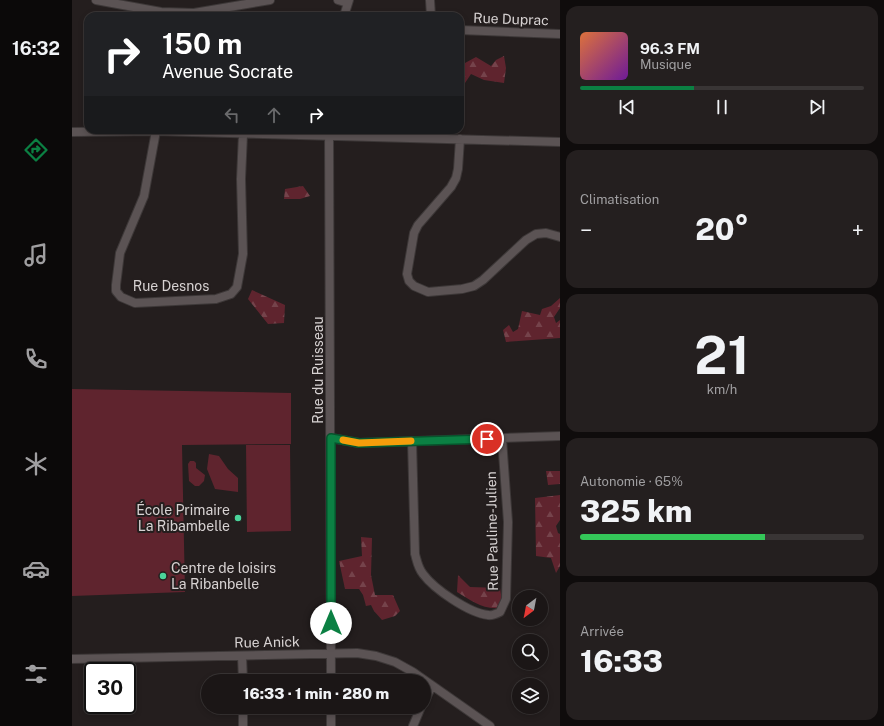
<!DOCTYPE html>
<html lang="fr">
<head>
<meta charset="utf-8">
<style>
	body { margin:0; font-family:"Public Sans",sans-serif; background:#241f1f; color:#f1f3f6; height:100vh; display:flex; flex-direction:column; font-size:15px; white-space:nowrap }
	* { box-sizing:border-box; margin:0 }
	p { font-size:13px; color:#a09fa1 }
	.icon { flex:none; width:22px; height:22px; fill:none; stroke:currentColor; stroke-width:2; stroke-linecap:round; stroke-linejoin:round }
	.map { position:relative; flex:1; overflow:hidden }
	.details { display:flex; flex-direction:column; gap:6px; padding:6px; background:#0f0c0c; width:324px }
	.details>* { flex:none }
	.banner { position:absolute; left:12px; top:12px; width:380px; height:122px; border-radius:12px; box-shadow:0 2px 6px #0003,0 0 0 1px #393535; background:#202124; color:#fff; overflow:hidden }
	.needle { width:26px; rotate:212deg }
	.tools { position:absolute; left:440px; top:590px; display:grid; gap:8px }
	.tools a { display:grid; place-items:center; width:36px; height:36px; border-radius:50%; background:#1b1616; box-shadow:0 2px 6px #0003,0 0 0 1px #393535; font-size:20px }
	.speed { position:absolute; left:12px; top:662px; display:flex; gap:8px; font-size:20px; font-weight:700; text-align:center }
	.speed>* { display:grid; place-content:center; width:52px; height:52px; border-radius:50%; background:#1b1616; box-shadow:0 2px 6px #0003,0 0 0 1px #393535; line-height:1 }
	.speed .limit { border:2px solid #111; border-radius:6px; background:#fff; color:#111 }
	.pin { position:absolute; display:grid; place-items:center; width:34px; height:34px; color:#fff; margin:-17px; border:2px solid #fff; border-radius:50%; box-shadow:0 1px 4px #0007 }
	.me { position:absolute; width:44px; margin:-22px; rotate:0deg; stroke-linejoin:round; filter:drop-shadow(0 0 3px #0008) }
	.turn { display:flex; align-items:center; gap:14px; height:84px; padding:0 12px; font-size:18px }
	.turn .icon { width:52px; height:52px; stroke-width:2.5 }
	.turn b { display:block; font-size:28px; line-height:34px }
	.lanes { display:flex; align-items:center; height:38px; padding:0 12px; background:#0003; justify-content:center; gap:20px; direction:ltr }
	.lanes .off { opacity:.35 }
	.big { font-size:30px; font-weight:800; line-height:1.1 }
	.details .widget { flex:1; display:flex; flex-direction:column; justify-content:center; gap:6px; min-width:0; padding:0 14px; border-radius:12px; background:#241f1f }
	.details .dial { align-items:center; gap:0 }
	.dial b { font-size:52px; line-height:1 }
	.song { display:flex; align-items:center; gap:12px }
	.cover { width:48px; height:48px; border-radius:6px; background:linear-gradient(135deg,hsl(20 70% 55%),hsl(280 70% 35%)) }
	.played { height:4px; border-radius:2px; background:linear-gradient(90deg,#0b8043 40%,#393535 40%) }
	.keys { display:flex; justify-content:space-around; direction:ltr }
	.heat { display:flex; justify-content:space-between; align-items:center; font-size:22px; direction:ltr }
	.charge { height:6px; border-radius:3px; background:linear-gradient(90deg,#34c759 65%,#393535 0) }
	.trip { position:absolute; left:129px; top:674px; width:230px; height:40px; border-radius:20px; background:#1b1616; box-shadow:0 2px 6px #0003,0 0 0 1px #393535; font-weight:800; line-height:40px; text-align:center }
	main { display:flex; flex:1; min-height:0 }
	.menu { display:flex; flex-direction:column; width:72px; justify-content:space-around; align-items:center; background:#0b0909; color:#a09fa1 }
	.menu .icon { width:28px; height:28px }
	.menu .selected { color:#0b8043 }
	.menu b { font-size:18px; color:#f1f3f6 }
	.map>svg:first-child { display:block }
</style>
</head>
<body>
<main>
<nav class="menu">
<b>16:32</b>
<svg class="icon selected" aria-label="directions" viewBox="0 0 24 24"><path d="M12 3l9 9-9 9-9-9zM9 14v-3h6M13 9l2 2-2 2"/></svg>
<svg class="icon" aria-label="music" viewBox="0 0 24 24"><path d="M9 18V5l10-2v13"/><circle cx="6" cy="18" r="3"/><circle cx="16" cy="16" r="3"/></svg>
<svg class="icon" aria-label="phone" viewBox="0 0 24 24"><path d="M5 4h4l2 5-3 2q2 4 5 5l2-3 5 2v4C11 20 4 13 5 4z"/></svg>
<svg class="icon" aria-label="climate" viewBox="0 0 24 24"><path d="M12 3v18M4 7l16 10M4 17L20 7"/></svg>
<svg class="icon" aria-label="car" viewBox="0 0 24 24"><path d="M5 17H2v-5l4-1 3-4h7l3 4 3 1v5h-3M9 17h6M6 11h13"/><circle cx="7" cy="17" r="2"/><circle cx="17" cy="17" r="2"/></svg>
<svg class="icon" aria-label="filters" viewBox="0 0 24 24"><path d="M4 7h16M4 17h16"/><circle cx="9" cy="7" r="2"/><circle cx="15" cy="17" r="2"/></svg>
</nav>
<div class="map">
<svg width="488" height="726" viewBox="0 0 488 726">
	<defs>
		<pattern id="forest-firs" width="22" height="20" patternUnits="userSpaceOnUse"><rect width="22" height="20" fill="#5f242e"/><path d="M5 1l3.5 6h-7zM16 11l3.5 6h-7z" fill="#75434b"/></pattern>
	</defs>
	<rect width="100%" height="100%" fill="#241e1e"/>
	<path fill="url(#forest-firs)" d="M432 56 434 68 432 83 412 80 399 74 393 83 388 80V60L393 63 404 57 419 66 424 60Z
		M231 186 238 196 228 199H212L213 189Z
		M180 290 213 305 212 323 196 324 176 299Z
		M488 298V308L482 317 484 323 488 320V338L434 342 431 330 437 325 441 332 446 329 450 311 468 315 470 309 479 306Z
		M474 471H488V484L476 485Z
		M488 495V520L484 526 486 533 488 534V566L484 573 479 558 464 556 463 498Z
		M289 537 300 538 299 575 303 595H321L328 611 323 616 310 620 302 611 299 605 294 606 291 595 287 589H273L267 561 290 556Z
		M386 575 398 587 428 588 430 601 428 608C411 610 398 600 385 592Z"/>
	<path fill="#5f242e" d="M0 389 219 393V444L110 445 113 592 0 596Z
		M174 445H218L219 531 175 532Z
		M137 454 147 456 156 469 166 478V492L143 489 135 469Z
		M118 461H122L124 463V468L133 475 132 481 127 486H123L117 481 116 464Z"/>
	<g fill="none" stroke-linecap="round" stroke-linejoin="round">
		<defs>
			<path id="street" d="M24 0 89 12 122 13 198 0
				M266 0 276 3
				M358 0 359 16
				M272 16 277 0
				M388 30 488 34
				M257 130 259 681
				M84 131 72 196 48 253 44 285V291L49 297 63 303 144 299 159 294 165 287 171 254 169 179 171 134
				M0 132 84 131 488 142
				M388 139 386 169 384 178 379 187 346 225 342 233 335 274 337 281 342 286 356 292 390 289 402 286 411 280 454 240 464 234 474 233 488 237
				M259 438 287 443 488 436
				M340 441 343 554C345 561 346 568 351 574 362 589 397 613 416 615 420 616 424 614 428 612L434 599 436 522 430 439
				M170 656 171 681
				M0 659 285 653 304 656 323 662 341 672 418 726
				M352 702 360 686
				M171 707V726
				M259 726V707
				M341 726 349 707"/>
		</defs>
		<use href="#street" stroke="#3d3838" stroke-width="10"/>
		<use href="#street" stroke="#5b5354" stroke-width="8"/>
	</g>
	<g fill="none" stroke-linecap="round" stroke-linejoin="round">
		<defs>
			<path id="route" d="M259 623V438L287 443 415 439"/>
		</defs>
		<use href="#route" stroke="#07532c" stroke-width="10"/>
		<use href="#route" stroke="#0b8043" stroke-width="7"/>
		<path stroke="#f59e0b" stroke-width="7" d="M271 440 287 443 339 441"/>
	</g>
	<g fill="#4bd49b" stroke="#241e1e" stroke-width="1.5">
		<circle cx="166" cy="518" r="4"/>
		<circle cx="91" cy="576" r="4"/>
	</g>
	<g text-anchor="middle" stroke-width="4" stroke-linejoin="round" paint-order="stroke">
		<g font-size="14" fill="#d7d2d2" stroke="#241e1e">
			<text transform="translate(439 19) rotate(2)" y="5">Rue Duprac</text>
			<text x="99" y="291">Rue Desnos</text>
			<text transform="translate(246 370) rotate(-90)" y="5">Rue du Ruisseau</text>
			<text transform="translate(420 531) rotate(-91)" y="5">Rue Pauline-Julien</text>
			<text transform="translate(195 642) rotate(-1)" y="5">Rue Anick</text>
		</g>
		<g font-size="14" fill="#d7d2d2" stroke="#241e1e" text-anchor="end">
			<text x="158" y="515">École Primaire<tspan x="158" dy="16">La Ribambelle</tspan></text>
			<text x="99" y="573" text-anchor="start">Centre de loisirs<tspan x="99" dy="16">La Ribanbelle</tspan></text>
		</g>
	</g>
</svg>
<div class="tools">
<a><svg class="needle" viewBox="-14 -14 28 28"><path d="M0-13l5 13h-10z" fill="#e53935"/><path d="M0 13l5-13h-10z" fill="#a09fa1"/></svg></a>
<a><svg class="icon" aria-label="search" viewBox="0 0 24 24"><circle cx="10" cy="10" r="6"/><path d="M15 15l6 6"/></svg></a>
<a><svg class="icon" aria-label="layers" viewBox="0 0 24 24"><path d="M12 4l9 5-9 5-9-5zM3 14l9 5 9-5"/></svg></a>
</div>
<div class="speed"><div class="limit">30</div></div>
<div class="pin" style="left:415px;top:439px;background:#d93025"><svg class="icon" aria-label="arrive" viewBox="0 0 24 24"><path d="M6 21V4h12l-3 4 3 4H6"/></svg></div>
<svg class="me" style="left:259px;top:623px" viewBox="-20 -20 40 40"><circle r="19" fill="#fff"/><path d="M0-13L10 11 0 6-10 11z" fill="#0b8043"/></svg>
<div class="trip">16:33 · 1 min · 280 m</div>
<div class="banner">
<div class="turn"><svg class="icon" aria-label="right" viewBox="0 0 24 24"><path d="M7 20v-9h11M14 6l5 5-5 5"/></svg><div><b>150 m</b>Avenue Socrate</div></div>
<div class="lanes"><svg class="icon off" aria-label="left" viewBox="0 0 24 24"><path d="M17 20v-9H6M10 6l-5 5 5 5"/></svg><svg class="icon off" aria-label="ahead" viewBox="0 0 24 24"><path d="M12 20V5M6 11l6-6 6 6"/></svg><svg class="icon" aria-label="right" viewBox="0 0 24 24"><path d="M7 20v-9h11M14 6l5 5-5 5"/></svg></div>
</div>
</div>
<section class="details">
<div class="widget">
<div class="song"><i class="cover"></i><div><b>96.3 FM</b><p>Musique</p></div></div>
<div class="played"></div>
<div class="keys"><svg class="icon" aria-label="previous" viewBox="0 0 24 24"><path d="M18 5L8 12l10 7zM5 5v14"/></svg><svg class="icon" aria-label="pause" viewBox="0 0 24 24"><path d="M8 5v14M16 5v14"/></svg><svg class="icon" aria-label="next" viewBox="0 0 24 24"><path d="M6 5l10 7-10 7zM19 5v14"/></svg></div>
</div>
<div class="widget"><p>Climatisation</p>
<div class="heat"><a>−</a><b class="big">20°</b><a>+</a></div>
</div>
<div class="widget dial"><b>21</b><p>km/h</p></div>
<div class="widget"><p>Autonomie · 65%</p><b class="big">325 km</b><div class="charge"></div></div>
<div class="widget"><p>Arrivée</p><b class="big">16:33</b></div>
</section>
</main>
</body>
</html>
